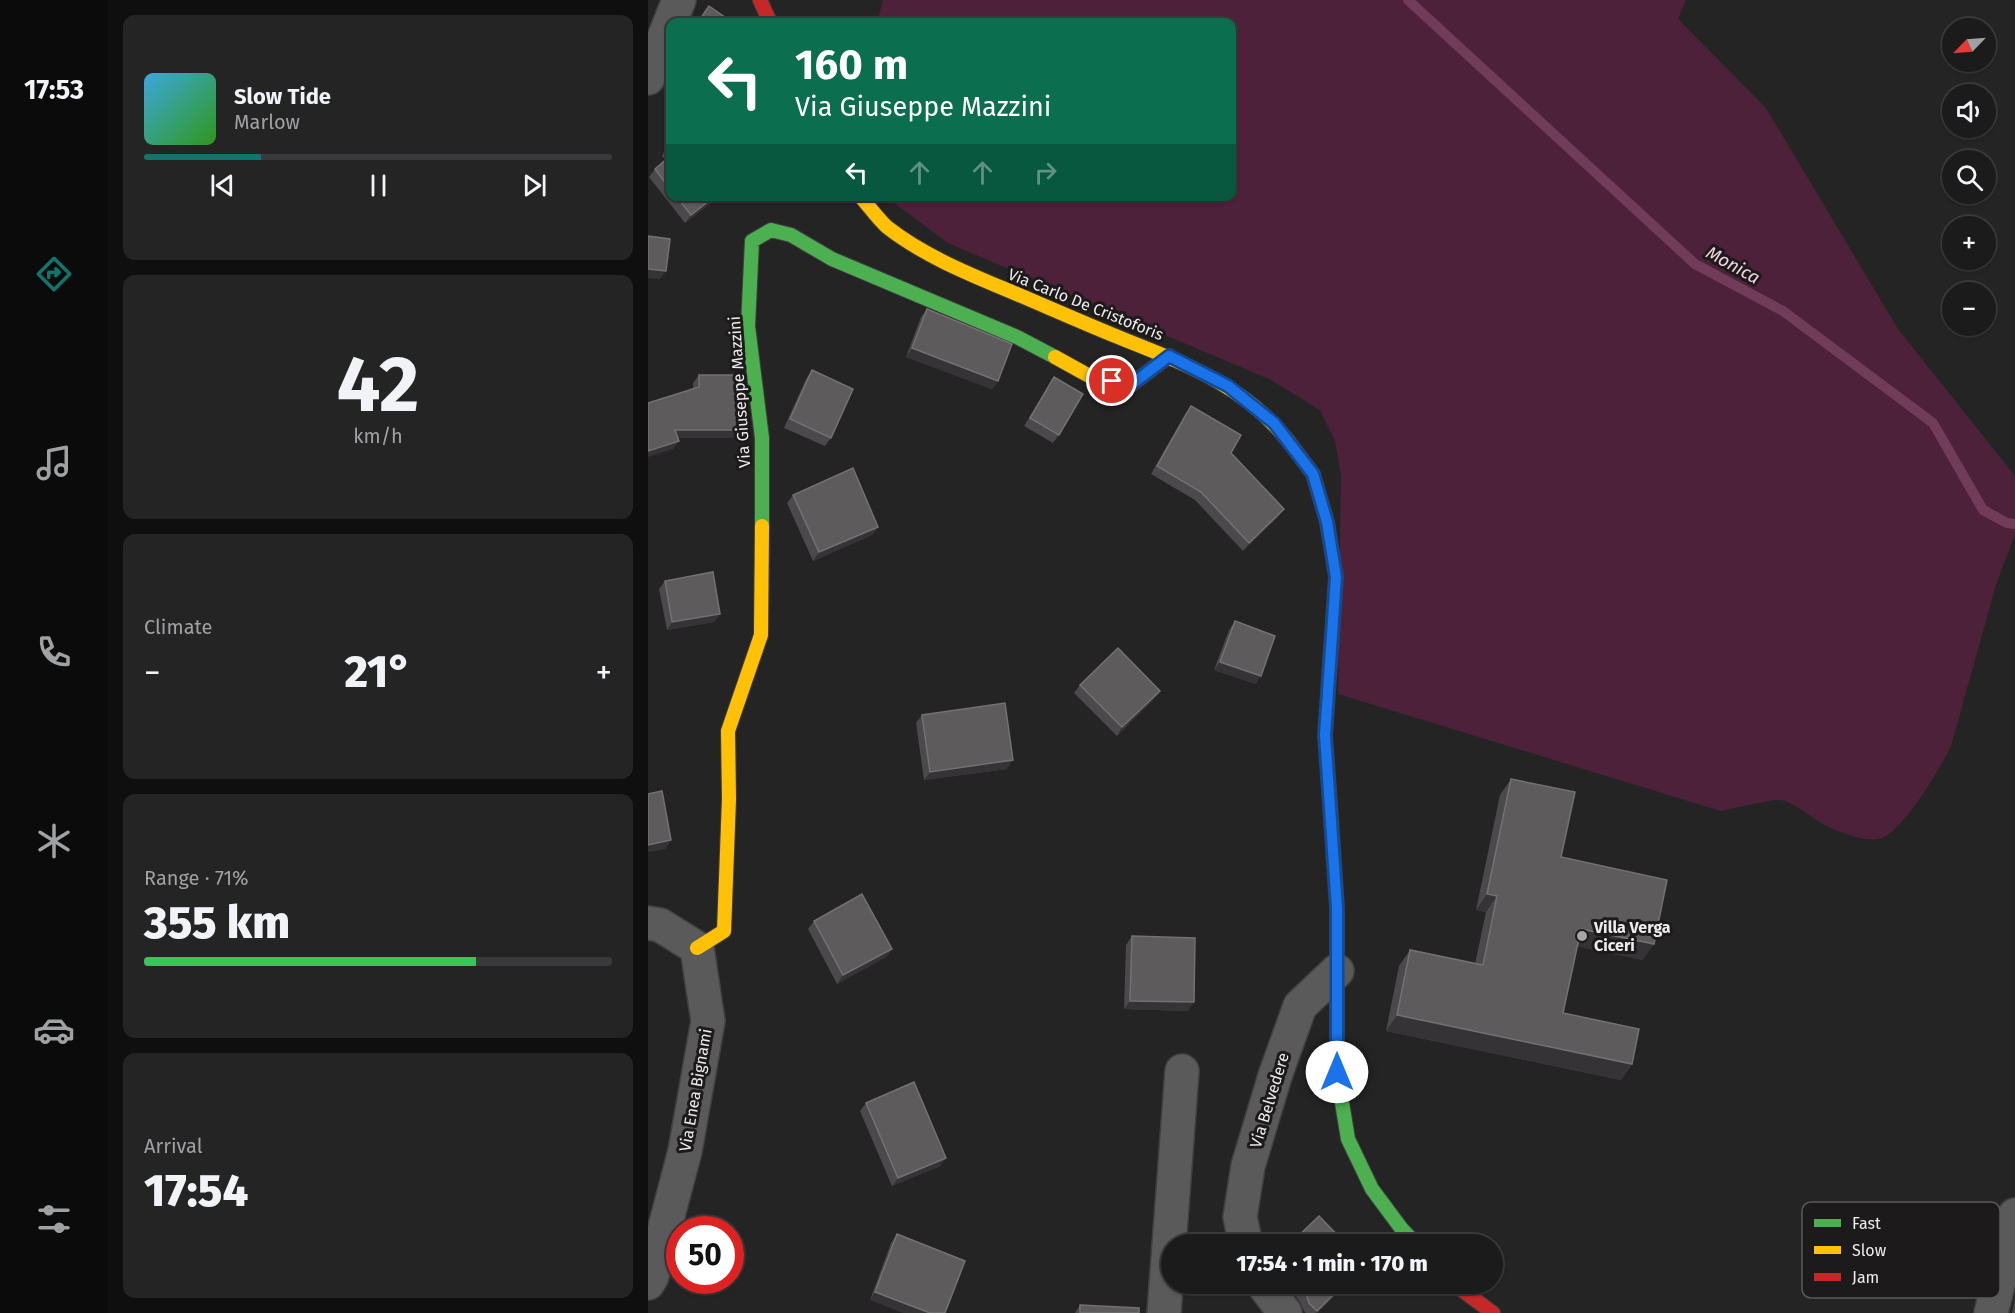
<!DOCTYPE html>
<html lang="en">
<head>
<meta charset="utf-8">
<style>
	body { margin:0; font-family:"Fira Sans",sans-serif; background:#252425; color:#f1f3f6; height:100vh; display:flex; flex-direction:column; font-size:22px; white-space:nowrap }
	* { box-sizing:border-box; margin:0 }
	p { font-size:20px; color:#a0a1a3 }
	.icon { flex:none; width:33px; height:33px; fill:none; stroke:currentColor; stroke-width:2; stroke-linecap:round; stroke-linejoin:round }
	.map { position:relative; flex:1; overflow:hidden }
	.details { display:flex; flex-direction:column; gap:15px; padding:15px; background:#0f0f0f; width:540px }
	.details>* { flex:none }
	.top-card { position:absolute; left:18px; top:18px; width:570px; height:183px; border-radius:12px; box-shadow:0 2px 4px #0004,0 0 0 2px #3a393b; background:#0b6e4f; color:#fff; overflow:hidden }
	.needle { width:39px; rotate:245deg }
	.controls { position:absolute; left:1294px; top:18px; display:grid; gap:12px }
	.controls a { display:grid; place-items:center; width:54px; height:54px; border-radius:50%; background:#1c1b1c; box-shadow:0 2px 4px #0004,0 0 0 2px #3a393b; font-size:30px }
	.speed { position:absolute; left:18px; top:1216px; display:flex; gap:12px; font-size:30px; font-weight:700; text-align:center }
	.speed>* { display:grid; place-content:center; width:78px; height:78px; border-radius:50%; background:#1c1b1c; box-shadow:0 2px 4px #0004,0 0 0 2px #3a393b; line-height:1 }
	.speed .limit { border:9px solid #d22; background:#fff; color:#111 }
	.pin { position:absolute; display:grid; place-items:center; width:51px; height:51px; color:#fff; margin:-26px; border:3px solid #fff; border-radius:50%; box-shadow:0 2px 6px #0007 }
	.me { position:absolute; width:66px; margin:-33px; rotate:0deg; stroke-linejoin:round; filter:drop-shadow(0 0 4px #0008) }
	.turn { display:flex; align-items:center; gap:21px; height:126px; padding:0 30px; font-size:27px }
	.turn .icon { width:78px; height:78px; stroke-width:2.5 }
	.turn b { display:block; font-size:42px; line-height:51px }
	.lanes { display:flex; align-items:center; height:57px; padding:0 30px; background:#0003; justify-content:center; gap:30px; direction:ltr }
	.lanes .off { opacity:.35 }
	.big { font-size:45px; font-weight:800; line-height:1.1 }
	.details .card { flex:1; display:flex; flex-direction:column; justify-content:center; gap:9px; min-width:0; padding:0 21px; border-radius:12px; background:#252425 }
	.details .dial { align-items:center; gap:0 }
	.dial b { font-size:78px; line-height:1 }
	.song { display:flex; align-items:center; gap:18px }
	.cover { width:72px; height:72px; border-radius:9px; background:linear-gradient(135deg,hsl(200 70% 55%),hsl(110 70% 35%)) }
	.played { height:6px; border-radius:3px; background:linear-gradient(90deg,#0f766e 25%,#3a393b 25%) }
	.keys { display:flex; justify-content:space-around; direction:ltr }
	.heat { display:flex; justify-content:space-between; align-items:center; font-size:33px; direction:ltr }
	.charge { height:9px; border-radius:4px; background:linear-gradient(90deg,#34c759 71%,#3a393b 0) }
	.trip { position:absolute; left:513px; top:1234px; width:342px; height:60px; border-radius:30px; background:#1c1b1c; box-shadow:0 2px 4px #0004,0 0 0 2px #3a393b; font-weight:800; line-height:60px; text-align:center }
	main { display:flex; flex:1; min-height:0 }
	.dock { display:flex; flex-direction:column; width:108px; justify-content:space-around; align-items:center; background:#0b0b0b; color:#a0a1a3 }
	.dock .icon { width:42px; height:42px }
	.dock .active { color:#0f766e }
	.dock b { font-size:27px; color:#f1f3f6 }
	.map>svg:first-child { display:block }
</style>
</head>
<body>
<main>
<nav class="dock">
<b>17:53</b>
<svg class="icon active" aria-label="directions" viewBox="0 0 24 24"><path d="M12 3l9 9-9 9-9-9zM9 14v-3h6M13 9l2 2-2 2"/></svg>
<svg class="icon" aria-label="music" viewBox="0 0 24 24"><path d="M9 18V5l10-2v13"/><circle cx="6" cy="18" r="3"/><circle cx="16" cy="16" r="3"/></svg>
<svg class="icon" aria-label="phone" viewBox="0 0 24 24"><path d="M5 4h4l2 5-3 2q2 4 5 5l2-3 5 2v4C11 20 4 13 5 4z"/></svg>
<svg class="icon" aria-label="climate" viewBox="0 0 24 24"><path d="M12 3v18M4 7l16 10M4 17L20 7"/></svg>
<svg class="icon" aria-label="car" viewBox="0 0 24 24"><path d="M5 17H2v-5l4-1 3-4h7l3 4 3 1v5h-3M9 17h6M6 11h13"/><circle cx="7" cy="17" r="2"/><circle cx="17" cy="17" r="2"/></svg>
<svg class="icon" aria-label="filters" viewBox="0 0 24 24"><path d="M4 7h16M4 17h16"/><circle cx="9" cy="7" r="2"/><circle cx="15" cy="17" r="2"/></svg>
</nav>
<section class="details">
<div class="card">
<div class="song"><i class="cover"></i><div><b>Slow Tide</b><p>Marlow</p></div></div>
<div class="played"></div>
<div class="keys"><svg class="icon" aria-label="previous" viewBox="0 0 24 24"><path d="M18 5L8 12l10 7zM5 5v14"/></svg><svg class="icon" aria-label="pause" viewBox="0 0 24 24"><path d="M8 5v14M16 5v14"/></svg><svg class="icon" aria-label="next" viewBox="0 0 24 24"><path d="M6 5l10 7-10 7zM19 5v14"/></svg></div>
</div>
<div class="card dial"><b>42</b><p>km/h</p></div>
<div class="card"><p>Climate</p>
<div class="heat"><a>−</a><b class="big">21°</b><a>+</a></div>
</div>
<div class="card"><p>Range · 71%</p><b class="big">355 km</b><div class="charge"></div></div>
<div class="card"><p>Arrival</p><b class="big">17:54</b></div>
</section>
<div class="map">
<svg width="1367" height="1313" viewBox="0 0 1367 1313">
	<rect width="100%" height="100%" fill="#252425"/>
	<path fill="#4d213a" d="M235 0H1038L1030 19 1118 108 1250 329 1367 476V534L1348 585 1303 746C1293 767 1253 836 1230 839 1212 841 1192 832 1177 825 1165 819 1145 801 1132 800 1119 800 1088 808 1073 811L690 694 693 475 687 441 672 410 623 380 300 243 238 197 584 196V22H229Z"/>
	<g fill="none" stroke-linecap="round" stroke-linejoin="round">
		<path stroke="#713c5a" stroke-width="10" d="M760 0 1047 264 1135 311 1285 423 1335 510 1359 523 1367 524"/>
		<defs>
			<path id="street" d="M0 78 31 0
				M0 923 12 925 49 948 60 1021 37 1151 4 1276 0 1283
				M598 1245 592 1217 600 1166 627 1076 652 1006 689 971
				M615 1284 637 1313
				M516 1313 534 1071
				M1343 1313 1367 1215"/>
			<path id="fast" d="M114 526V438L100 326 104 241 123 230 143 235 184 259 369 337 407 357
				M682 804 689 908V1072L700 1139 724 1189 753 1228 769 1245"/>
			<path id="slow" d="M212 196C221 206 229 218 239 227 276 256 321 274 364 292 397 306 431 321 465 335 532 362 595 383 641 442
				M407 357 445 378 484 384 521 356
				M49 948 76 931 81 799 80 731 113 635 114 526"/>
			<path id="jam" d="M112 0 122 22
				M641 442 665 474 679 522 688 577 677 735 682 804
				M806 1284 845 1313"/>
		</defs>
		<use href="#street" stroke="#414041" stroke-width="36"/>
		<use href="#fast" stroke="#414041" stroke-width="16"/>
		<use href="#slow" stroke="#414041" stroke-width="16"/>
		<use href="#jam" stroke="#414041" stroke-width="16"/>
		<use href="#street" stroke="#5b5a5b" stroke-width="33"/>
		<use href="#fast" stroke="#4caf50" stroke-width="14"/>
		<use href="#slow" stroke="#ffc107" stroke-width="14"/>
		<use href="#jam" stroke="#c62828" stroke-width="14"/>
	</g>
	<path fill="#4b494b" d="M22 138V196H72L37 223 1 177 7 169 19 159 14 157Z
		M279 309 350 381 344 389 258 357 273 317Z
		M164 370 183 438 177 446 136 428 158 379Z
		M51 375 87 438H30L25 449 45 389V383Z
		M406 377 411 435 405 443 376 426Z
		M543 406 583 453 630 517 595 551 547 500 503 474 537 414Z
		M145 495 230 527 224 535 165 561 139 503Z
		M17 581 72 614 66 622 19 630 11 589Z
		M587 621 608 684 566 670 581 630Z
		M432 685 512 691 506 699 469 736 426 693Z
		M274 715 359 769 276 780 268 723Z
		M863 779 913 857 995 960 929 946 915 1013 984 1064 973 1080 738 1031 751 966 762 950 827 964 838 912 828 910 852 795Z
		M166 921 244 949 238 957 189 984 160 929Z
		M484 936 540 1011 476 1009 478 945Z
		M218 1103 292 1166 244 1186 212 1111Z
		M249 1234 317 1261 222 1300 243 1243Z
		M639 1284H699L669 1313H658L656 1311 652 1302Z
		M1367 1299V1313H1364Z
		M432 1305 491 1313H427Z"/>
	<path fill="#353335" d="M67 196H72L37 223 43 215Z
		M0 269 18 271 12 279 0 278Z
		M264 348 350 381 344 389 258 357Z
		M27 430H93L87 438H22Z
		M31 441 25 449 0 457V451Z
		M636 509 630 517 595 551 601 543Z
		M230 527 224 535 165 561 171 552Z
		M72 614 66 622 19 630 24 622Z
		M572 662 613 676 608 684 566 670Z
		M512 691 506 699 469 736 474 727Z
		M365 760 359 769 276 780 282 772Z
		M23 840 18 849 0 852V845Z
		M839 894 849 896 838 912 828 910Z
		M933 929 1006 944 995 960 922 945Z
		M244 949 238 957 189 984 195 975Z
		M482 1001 546 1002 540 1011 476 1009Z
		M749 1015 984 1064 973 1080 738 1031Z
		M298 1158 292 1166 244 1186 250 1178Z
		M696 1284H699L669 1313H667Z
		M227 1292 282 1313H255L222 1300Z"/>
	<path fill="#5d5b5c" stroke="#737173" stroke-width="1.5" d="M61 6 84 22H50Z
		M22 156V189L7 169Z
		M28 196H67L43 215Z
		M0 236 22 239 18 271 0 269Z
		M279 309 364 344 350 381 264 348Z
		M164 370 205 389 183 438 142 419Z
		M51 375H93V430H27L31 441 0 451V403L51 387Z
		M406 377 435 394 411 435 382 418Z
		M543 406 593 435 583 453 636 509 601 543 553 492 509 466Z
		M205 468 230 527 171 552 145 495Z
		M65 572 72 614 24 622 17 581Z
		M587 621 627 636 613 676 572 662Z
		M470 648 512 691 474 727 432 685Z
		M357 703 365 760 282 772 274 715Z
		M863 779 927 792 913 857 1019 880 1006 944 933 929 915 1013 991 1029 984 1064 749 1015 762 950 835 965 849 896 839 894Z
		M14 791 23 840 0 845V794Z
		M214 894 244 949 195 975 166 921Z
		M484 936 547 938 546 1002 482 1001Z
		M266 1082 298 1158 250 1178 218 1103Z
		M671 1216 699 1245H641Z
		M249 1234 317 1261 297 1313H282L227 1292Z
		M651 1284H696L669 1311 661 1303 658 1293Z
		M432 1305 491 1308V1313H432Z"/>
	<g fill="none" stroke-linecap="round" stroke-linejoin="round">
		<defs>
			<path id="route" d="M464 381 484 384 521 356 580 386 626 423 665 474 679 522 688 577 677 735 689 908V1072"/>
		</defs>
		<use href="#route" stroke="#114b97" stroke-width="15"/>
		<use href="#route" stroke="#1a73e8" stroke-width="10"/>
	</g>
	<circle fill="#a7a5a6" stroke="#1d1a1b" stroke-width="2" cx="934" cy="936" r="6"/>
	<g text-anchor="middle" stroke-width="6" stroke-linejoin="round" paint-order="stroke">
		<g font-size="16" fill="#edebec" stroke="#1d1a1b">
			<text transform="translate(438 304) rotate(22)" y="6">Via Carlo De Cristoforis</text>
			<text transform="translate(91 392) rotate(-94)" y="6">Via Giuseppe Mazzini</text>
			<text transform="translate(47 1090) rotate(-80)" y="6">Via Enea Bignami</text>
			<text transform="translate(621 1100) rotate(-73)" y="6">Via Belvedere</text>
		</g>
		<g font-size="16" font-weight="bold" fill="#edebec" stroke="#1d1a1b" text-anchor="start">
			<text x="946" y="933">Villa Verga<tspan x="946" dy="18">Ciceri</tspan></text>
		</g>
		<g font-size="18" font-style="italic" fill="#f7d1e3" stroke="#1d1a1b">
			<text transform="translate(1085 265) rotate(29)" y="6">Monica</text>
		</g>
	</g>
	<rect x="1154" y="1202" width="198" height="96" rx="9" fill="#1d1a1b" stroke="#5b595a" stroke-width="1.5"/>
	<rect x="1166" y="1219" width="27" height="8" fill="#4caf50"/>
	<rect x="1166" y="1246" width="27" height="8" fill="#ffc107"/>
	<rect x="1166" y="1273" width="27" height="8" fill="#c62828"/>
	<g font-size="16" fill="#edebec">
		<text x="1204" y="1229">Fast</text>
		<text x="1204" y="1256">Slow</text>
		<text x="1204" y="1283">Jam</text>
	</g>
</svg>
<div class="controls">
<a><svg class="needle" viewBox="-14 -14 28 28"><path d="M0-13l5 13h-10z" fill="#e53935"/><path d="M0 13l5-13h-10z" fill="#a0a1a3"/></svg></a>
<a><svg class="icon" aria-label="sound" viewBox="0 0 24 24"><path d="M4 9h4l5-4v14l-5-4H4zM17 9q2 3 0 6"/></svg></a>
<a><svg class="icon" aria-label="search" viewBox="0 0 24 24"><circle cx="10" cy="10" r="6"/><path d="M15 15l6 6"/></svg></a>
<a>+</a>
<a>−</a>
</div>
<div class="speed"><div class="limit">50</div></div>
<div class="pin" style="left:464px;top:381px;background:#d93025"><svg class="icon" aria-label="arrive" viewBox="0 0 24 24"><path d="M6 21V4h12l-3 4 3 4H6"/></svg></div>
<svg class="me" style="left:689px;top:1072px" viewBox="-20 -20 40 40"><circle r="19" fill="#fff"/><path d="M0-13L10 11 0 6-10 11z" fill="#1a73e8"/></svg>
<div class="trip">17:54 · 1 min · 170 m</div>
<div class="top-card">
<div class="turn"><svg class="icon" aria-label="left" viewBox="0 0 24 24"><path d="M17 20v-9H6M10 6l-5 5 5 5"/></svg><div><b>160 m</b>Via Giuseppe Mazzini</div></div>
<div class="lanes"><svg class="icon" aria-label="left" viewBox="0 0 24 24"><path d="M17 20v-9H6M10 6l-5 5 5 5"/></svg><svg class="icon off" aria-label="ahead" viewBox="0 0 24 24"><path d="M12 20V5M6 11l6-6 6 6"/></svg><svg class="icon off" aria-label="ahead" viewBox="0 0 24 24"><path d="M12 20V5M6 11l6-6 6 6"/></svg><svg class="icon off" aria-label="right" viewBox="0 0 24 24"><path d="M7 20v-9h11M14 6l5 5-5 5"/></svg></div>
</div>
</div>
</main>
</body>
</html>
